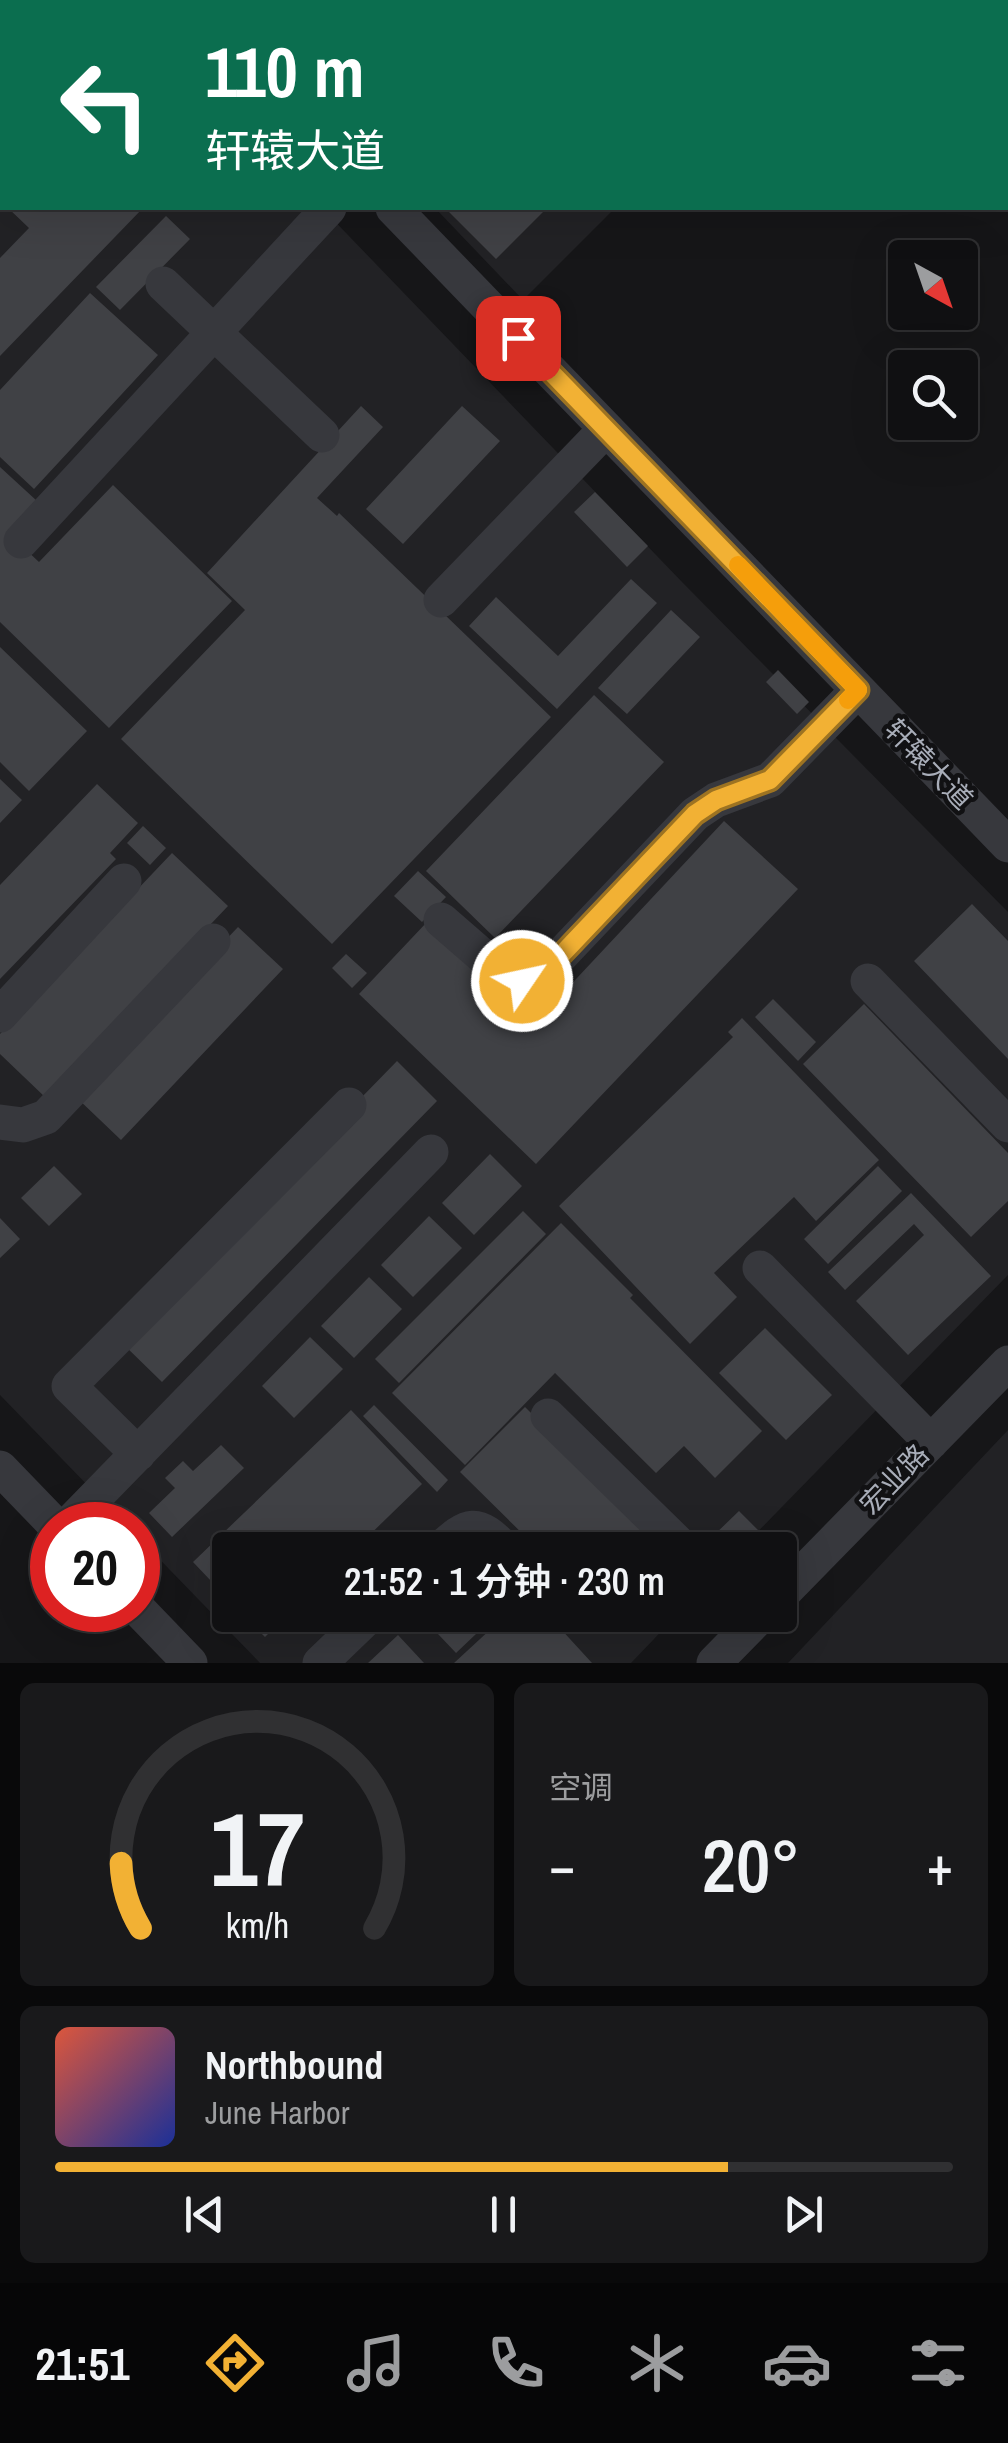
<!DOCTYPE html>
<html lang="zh">
<head>
<meta charset="utf-8">
<style>
	body { margin:0; font-family:"Archivo Narrow","Noto Sans SC",sans-serif; background:#19191b; color:#f1f3f6; height:100vh; display:flex; flex-direction:column; font-size:38px; white-space:nowrap }
	* { box-sizing:border-box; margin:0 }
	p { font-size:32px; color:#9c9d9f }
	.icon { flex:none; width:55px; height:55px; fill:none; stroke:currentColor; stroke-width:2; stroke-linecap:round; stroke-linejoin:round }
	.map { position:relative; height:1663px; overflow:hidden }
	.details { display:flex; flex-direction:column; gap:20px; padding:20px; background:#09090a; flex:1 }
	.details>* { flex:none }
	.hud { position:absolute; left:0px; top:0px; width:1010px; height:210px; box-shadow:0 10px 40px #0002,0 0 0 2px #303032; background:#0b6e4f; color:#fff; overflow:hidden }
	.needle { width:65px; rotate:140deg }
	.fabs { position:absolute; left:888px; top:240px; display:grid; gap:20px }
	.fabs a { display:grid; place-items:center; width:90px; height:90px; border-radius:10px; background:#101012; box-shadow:0 10px 40px #0002,0 0 0 2px #303032; font-size:50px }
	.speed { position:absolute; left:30px; top:1502px; display:flex; gap:20px; font-size:50px; font-weight:700; text-align:center }
	.speed>* { display:grid; place-content:center; width:130px; height:130px; border-radius:50%; background:#101012; box-shadow:0 10px 40px #0002,0 0 0 2px #303032; line-height:1 }
	.speed .limit { border:15px solid #d22; background:#fff; color:#111 }
	.pin { position:absolute; display:grid; place-items:center; width:85px; height:85px; color:#fff; margin:-42px; border-radius:20px; box-shadow:0 5px 15px #0006 }
	.me { position:absolute; width:110px; margin:-55px; rotate:56deg; stroke-linejoin:round; filter:drop-shadow(0 0 8px #0008) }
	.turn { display:flex; align-items:center; gap:35px; height:210px; padding:0 40px; font-size:45px }
	.turn .icon { width:130px; height:130px; stroke-width:2.5 }
	.turn b { display:block; font-size:70px; line-height:85px }
	.big { font-size:75px; font-weight:600; line-height:1.1 }
	.details .tile { flex:1; display:flex; flex-direction:column; justify-content:center; gap:15px; min-width:0; padding:0 35px; border-radius:15px; background:#19191b }
	.details .dial { align-items:center; gap:0 }
	.dial svg { height:260px; overflow:visible; fill:none; stroke:#303032; stroke-width:7; stroke-linecap:round; text-anchor:middle }
	.dial text { fill:#f1f3f6; stroke:none }
	.song { display:flex; align-items:center; gap:30px }
	.cover { width:120px; height:120px; border-radius:15px; background:linear-gradient(135deg,hsl(10 70% 55%),hsl(230 70% 35%)) }
	.played { height:10px; border-radius:5px; background:linear-gradient(90deg,#f2b134 75%,#303032 75%) }
	.keys { display:flex; justify-content:space-around; direction:ltr }
	.heat { display:flex; justify-content:space-between; align-items:center; font-size:55px; direction:ltr }
	.details .tiles { flex:1; display:grid; gap:20px; grid-template-columns:1fr 1fr }
	.tile:last-child { grid-column:span 2 }
	.trip { position:absolute; left:212px; top:1532px; width:585px; height:100px; border-radius:10px; background:#101012; box-shadow:0 10px 40px #0002,0 0 0 2px #303032; font-weight:600; line-height:100px; text-align:center }
	.tab-bar { display:flex; height:160px; justify-content:space-around; align-items:center; background:#060607; color:#9c9d9f }
	.tab-bar .icon { width:70px; height:70px }
	.tab-bar .on { color:#f2b134 }
	.tab-bar b { font-size:45px; color:#f1f3f6 }
	.map>svg:first-child { display:block }
</style>
</head>
<body>
<div class="map">
<svg width="1008" height="1663" viewBox="0 0 1008 1663">
	<rect width="100%" height="100%" fill="#161618"/>
	<path fill="#222225" d="M0 0 124 2H2V208H322L683 583 1008 912V1275L740 1550H230V1615H677L631 1663H260L138 1537V1525H126L0 1395Z
		M236 0H821L819 2Z
		M435 208H615L523 300Z
		M1008 1430V1663H788Z"/>
	<path fill="#404145" d="M8 208H143L0 356V258L29 228Z
		M445 208H547L496 259Z
		M166 216 190 239 120 310 96 287Z
		M90 293 158 355 34 489 0 457V390Z
		M361 406 383 427 317 498 337 516 339 513 551 717 332 944 121 739 245 610 207 573Z
		M462 406 500 441 403 544 366 509Z
		M0 467 37 501 7 532 39 562 113 485 232 601 109 728 0 622Z
		M595 492 648 546 627 567 574 512Z
		M631 579 657 603 557 709 469 626 496 597 558 656Z
		M671 610 700 637 627 714 598 688Z
		M0 647 87 731 29 791 0 762Z
		M778 670 809 702 797 714 766 682Z
		M594 695 664 762 495 938 426 871Z
		M0 779 22 800 0 823Z
		M97 784 138 823 110 853 116 859 0 979V885Z
		M724 821 798 889 536 1164 359 994 427 922 533 1025Z
		M143 826 166 848 150 865 127 843Z
		M172 853 228 906 46 1098 0 1054V1034Z
		M418 871 446 897 422 922 394 896Z
		M972 904 1008 941V1059L914 961Z
		M238 927 283 969 121 1140 76 1097Z
		M346 954 367 973 352 988 332 968Z
		M773 999 816 1042 798 1061 755 1017Z
		M864 1004 1008 1153V1201L971 1237 803 1064Z
		M742 1018 879 1160 816 1221 794 1197 714 1273 737 1297 690 1344 559 1206 733 1037 728 1032Z
		M397 1061 437 1101 162 1382 122 1343Z
		M490 1154 522 1186 474 1235 442 1203Z
		M54 1166 82 1194 49 1226 21 1198Z
		M878 1166 902 1191 828 1264 804 1239Z
		M911 1193 991 1276 908 1355 856 1301 924 1235 914 1224 845 1290 828 1272Z
		M523 1211 546 1234 399 1383 375 1359Z
		M429 1216 462 1248 413 1297 381 1265Z
		M0 1218 20 1239 0 1258Z
		M561 1223 633 1295 630 1298 762 1431 715 1478 684 1446 656 1473 555 1373 465 1465 392 1393Z
		M369 1277 402 1309 354 1358 321 1326Z
		M765 1328 832 1395 786 1440 719 1373Z
		M310 1337 343 1369 294 1418 262 1386Z
		M374 1405 448 1480 437 1492 363 1416Z
		M525 1407 669 1550H539L460 1472Z
		M351 1410 422 1484 354 1550H230V1601L193 1562Z
		M221 1445 244 1468 172 1537 149 1513 175 1488 165 1478 183 1461 193 1471Z
		M739 1511 763 1535 748 1550H724L711 1538Z
		M243 1615H287L265 1637Z
		M420 1615H496L456 1653Z
		M506 1615H548L592 1663H454Z
		M398 1635 424 1663H368Z"/>
	<g fill="none" stroke-linecap="round" stroke-linejoin="round">
		<path stroke="#37383d" stroke-width="35" d="M192 0 195 2
			M404 2 406 0
			M0 184 2 182
			M393 208 1008 845
			M163 284 322 435
			M21 541 329 208
			M441 600 606 429
			M441 920 509 979 522 981 545 972 695 814 716 800 770 780 858 690
			M868 981 1008 1125
			M0 1015 124 881
			M0 1122 23 1125 46 1117 213 941
			M760 1268 931 1442
			M548 1416 685 1550
			M138 1454 69 1386 349 1105
			M0 1468 55 1525
			M68 1525 431 1152
			M439 1550C469 1523 476 1519 506 1550
			M780 1596 1008 1363
			M138 1609 190 1663
			M320 1663 370 1615
			M714 1663 761 1615"/>
	</g>
	<g fill="none" stroke-linecap="round" stroke-linejoin="round">
		<defs>
			<path id="route" d="M518 338 858 690 770 780 716 800 695 814 545 972 522 981"/>
		</defs>
		<use href="#route" stroke="#9d7322" stroke-width="25"/>
		<use href="#route" stroke="#f2b134" stroke-width="18"/>
		<path stroke="#f59e0b" stroke-width="18" d="M738 565 858 690 848 700"/>
	</g>
	<g text-anchor="middle" stroke-width="9" stroke-linejoin="round" paint-order="stroke">
		<g font-size="28" fill="#a8adb8" stroke="#111113">
			<text transform="translate(929 764) rotate(46)" y="10">轩辕大道</text>
			<text transform="translate(894 1479) rotate(-46)" y="10">宏业路</text>
		</g>
	</g>
</svg>
<div class="fabs">
<a><svg class="needle" viewBox="-14 -14 28 28"><path d="M0-13l5 13h-10z" fill="#e53935"/><path d="M0 13l5-13h-10z" fill="#9c9d9f"/></svg></a>
<a><svg class="icon" aria-label="search" viewBox="0 0 24 24"><circle cx="10" cy="10" r="6"/><path d="M15 15l6 6"/></svg></a>
</div>
<div class="speed"><div class="limit">20</div></div>
<div class="pin" style="left:518px;top:338px;background:#d93025"><svg class="icon" aria-label="arrive" viewBox="0 0 24 24"><path d="M6 21V4h12l-3 4 3 4H6"/></svg></div>
<svg class="me" style="left:522px;top:981px" viewBox="-20 -20 40 40"><circle r="17" fill="#f2b134" stroke="#fff" stroke-width="3"/><path d="M0-11L8 9 0 5-8 9z" fill="#fff"/></svg>
<div class="trip">21:52 · 1 分钟 · 230 m</div>
<div class="hud">
<div class="turn"><svg class="icon" aria-label="left" viewBox="0 0 24 24"><path d="M17 20v-9H6M10 6l-5 5 5 5"/></svg><div><b>110 m</b>轩辕大道</div></div>
</div>
</div>
<section class="details">
<div class="tiles">
<div class="tile dial"><svg viewBox="0 0 100 80">
<path d="M14 69A42 42 0 1 1 86 69"/>
<path d="M14 69A42 42 0 0 1 8 49" stroke="#f2b134"/>
<text x="50" y="56" font-size="32" font-weight="700">17</text>
<text x="50" y="72" font-size="11">km/h</text>
</svg></div>
<div class="tile"><p>空调</p>
<div class="heat"><a>−</a><b class="big">20°</b><a>+</a></div>
</div>
<div class="tile">
<div class="song"><i class="cover"></i><div><b>Northbound</b><p>June Harbor</p></div></div>
<div class="played"></div>
<div class="keys"><svg class="icon" aria-label="previous" viewBox="0 0 24 24"><path d="M18 5L8 12l10 7zM5 5v14"/></svg><svg class="icon" aria-label="pause" viewBox="0 0 24 24"><path d="M8 5v14M16 5v14"/></svg><svg class="icon" aria-label="next" viewBox="0 0 24 24"><path d="M6 5l10 7-10 7zM19 5v14"/></svg></div>
</div>
</div>
</section>
<nav class="tab-bar">
<b>21:51</b>
<svg class="icon on" aria-label="directions" viewBox="0 0 24 24"><path d="M12 3l9 9-9 9-9-9zM9 14v-3h6M13 9l2 2-2 2"/></svg>
<svg class="icon" aria-label="music" viewBox="0 0 24 24"><path d="M9 18V5l10-2v13"/><circle cx="6" cy="18" r="3"/><circle cx="16" cy="16" r="3"/></svg>
<svg class="icon" aria-label="phone" viewBox="0 0 24 24"><path d="M5 4h4l2 5-3 2q2 4 5 5l2-3 5 2v4C11 20 4 13 5 4z"/></svg>
<svg class="icon" aria-label="climate" viewBox="0 0 24 24"><path d="M12 3v18M4 7l16 10M4 17L20 7"/></svg>
<svg class="icon" aria-label="car" viewBox="0 0 24 24"><path d="M5 17H2v-5l4-1 3-4h7l3 4 3 1v5h-3M9 17h6M6 11h13"/><circle cx="7" cy="17" r="2"/><circle cx="17" cy="17" r="2"/></svg>
<svg class="icon" aria-label="filters" viewBox="0 0 24 24"><path d="M4 7h16M4 17h16"/><circle cx="9" cy="7" r="2"/><circle cx="15" cy="17" r="2"/></svg>
</nav>
</body>
</html>
